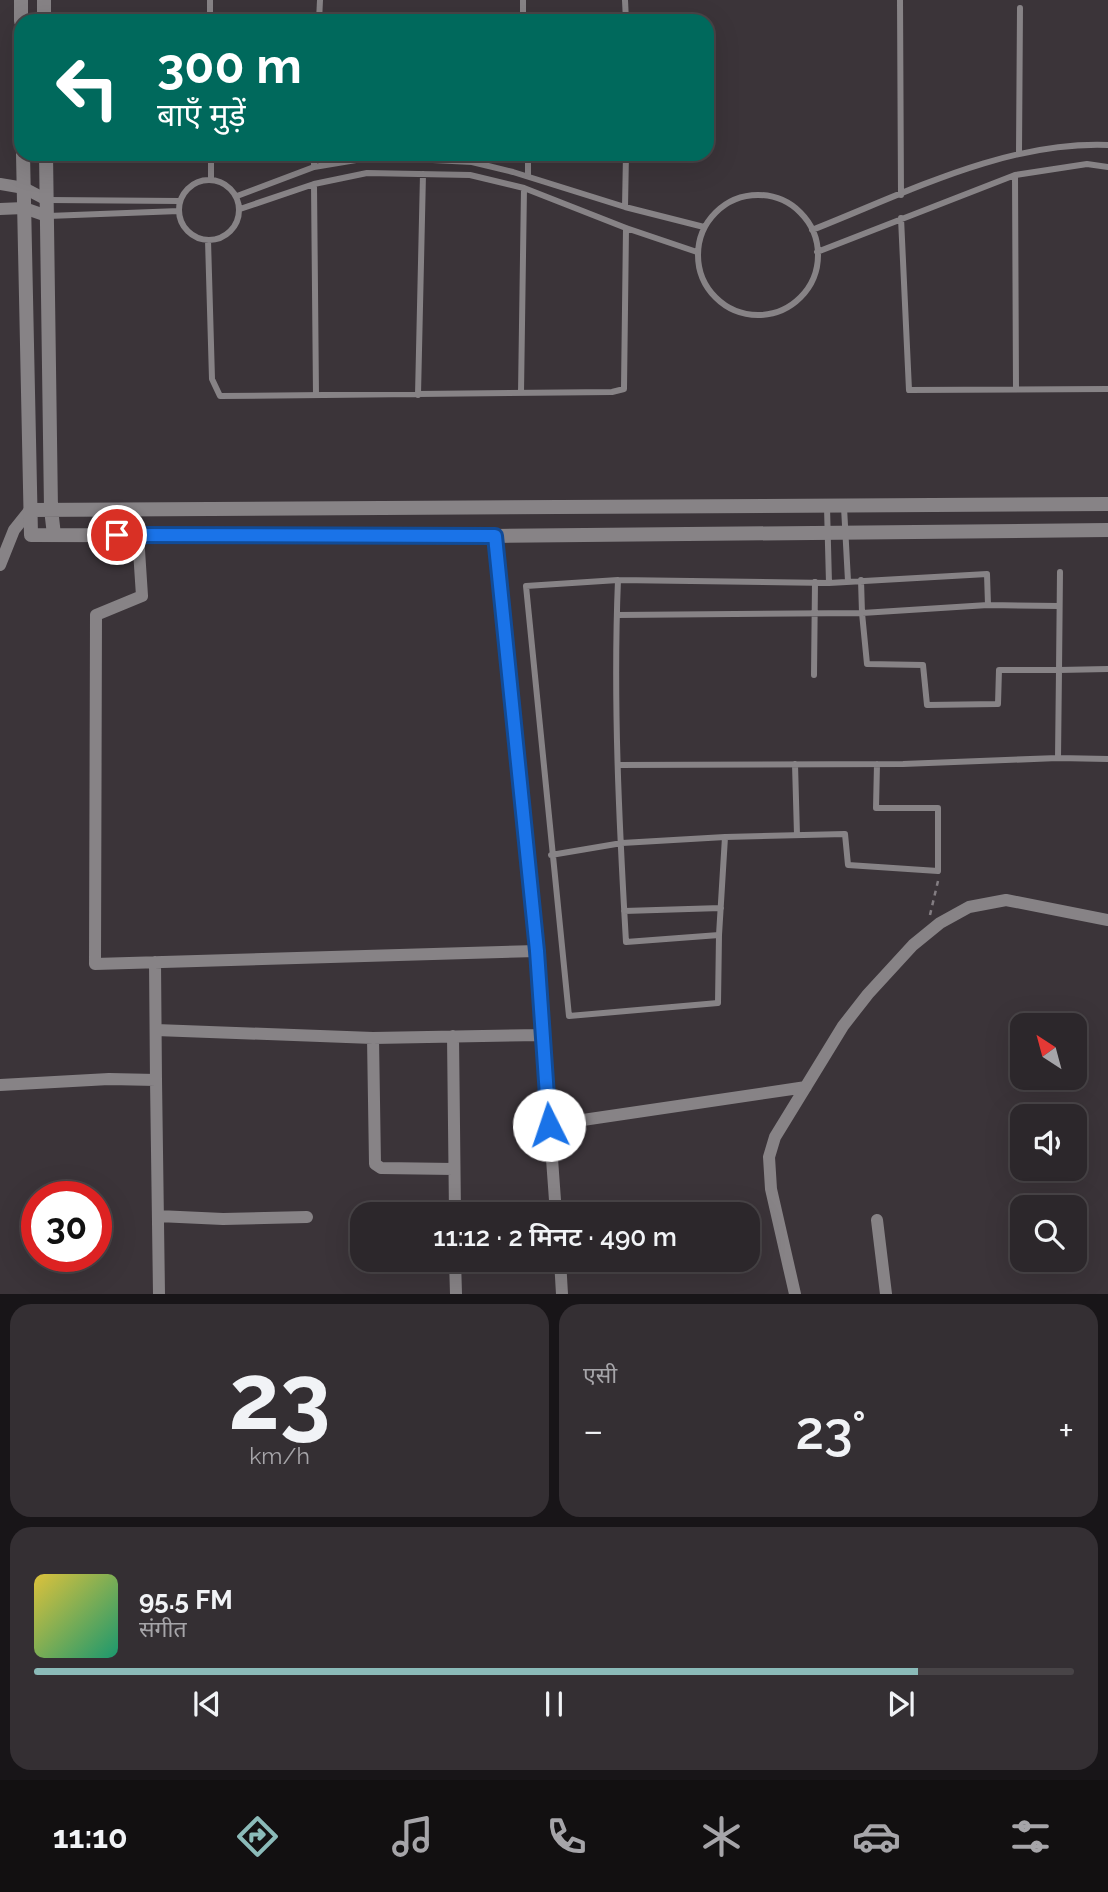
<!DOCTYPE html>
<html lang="hi">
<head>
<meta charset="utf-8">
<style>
	body { margin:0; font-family:Raleway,"Noto Sans Devanagari",sans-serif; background:#342f33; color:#f1f3f6; height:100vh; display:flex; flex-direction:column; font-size:26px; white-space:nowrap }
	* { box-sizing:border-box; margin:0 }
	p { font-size:23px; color:#a6a5a9 }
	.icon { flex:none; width:38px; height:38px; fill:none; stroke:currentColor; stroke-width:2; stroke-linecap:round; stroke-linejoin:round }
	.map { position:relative; height:1294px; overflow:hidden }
	.panel { display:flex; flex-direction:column; gap:10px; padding:10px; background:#181518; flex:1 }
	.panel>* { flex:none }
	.banner { position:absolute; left:14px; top:14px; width:700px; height:147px; border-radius:21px; box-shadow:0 7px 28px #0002,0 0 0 2px #484447; background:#00695c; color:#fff; overflow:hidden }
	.needle { width:46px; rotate:324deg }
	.tools { position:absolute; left:1010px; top:1013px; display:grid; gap:14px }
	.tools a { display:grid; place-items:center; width:77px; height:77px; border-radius:14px; background:#2c272b; box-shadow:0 7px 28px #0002,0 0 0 2px #484447; font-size:35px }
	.speed { position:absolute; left:21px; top:1181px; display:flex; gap:14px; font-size:35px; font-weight:700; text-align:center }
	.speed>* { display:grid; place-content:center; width:91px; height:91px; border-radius:50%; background:#2c272b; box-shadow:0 7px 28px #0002,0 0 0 2px #484447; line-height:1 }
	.speed .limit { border:10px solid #d22; background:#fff; color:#111 }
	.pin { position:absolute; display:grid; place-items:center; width:60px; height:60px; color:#fff; margin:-30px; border:4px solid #fff; border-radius:50%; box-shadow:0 2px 7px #0007 }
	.me { position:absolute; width:77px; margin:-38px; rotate:356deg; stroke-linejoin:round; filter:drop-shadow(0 0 5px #0008) }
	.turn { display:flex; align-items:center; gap:24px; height:147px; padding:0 28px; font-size:32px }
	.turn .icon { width:91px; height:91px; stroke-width:2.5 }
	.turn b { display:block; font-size:49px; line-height:60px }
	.big { font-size:52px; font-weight:600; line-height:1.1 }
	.panel .tile { flex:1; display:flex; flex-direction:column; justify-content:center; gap:10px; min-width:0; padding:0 24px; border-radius:21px; background:#342f33 }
	.panel .dial { align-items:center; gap:0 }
	.dial b { font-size:91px; line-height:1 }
	.song { display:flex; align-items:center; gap:21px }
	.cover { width:84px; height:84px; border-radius:10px; background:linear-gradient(135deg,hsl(50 70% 55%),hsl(160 70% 35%)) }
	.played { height:7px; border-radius:4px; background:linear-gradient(90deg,#8bbbb9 85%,#484447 85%) }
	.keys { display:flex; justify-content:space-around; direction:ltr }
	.heat { display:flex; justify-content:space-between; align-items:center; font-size:38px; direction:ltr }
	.panel .tiles { flex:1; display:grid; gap:10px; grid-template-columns:1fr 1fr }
	.tile:last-child { grid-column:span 2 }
	.trip { position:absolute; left:350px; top:1202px; width:410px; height:70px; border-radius:21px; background:#2c272b; box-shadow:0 7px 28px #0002,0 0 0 2px #484447; font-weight:600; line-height:70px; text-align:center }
	.dock { display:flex; height:112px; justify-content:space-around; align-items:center; background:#121011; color:#a6a5a9 }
	.dock .icon { width:49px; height:49px }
	.dock .active { color:#8bbbb9 }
	.dock b { font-size:32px; color:#f1f3f6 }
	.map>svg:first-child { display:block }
</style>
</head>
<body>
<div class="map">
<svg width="1108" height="1294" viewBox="0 0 1108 1294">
	<rect width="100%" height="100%" fill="#3b3439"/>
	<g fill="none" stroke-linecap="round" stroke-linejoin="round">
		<path stroke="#837d82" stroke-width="2.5" stroke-dasharray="5 5" stroke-linecap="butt" d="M930 915 938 881"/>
		<path stroke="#878386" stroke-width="6" d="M210 0V21
			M523 0V21
			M625 0 626 21
			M900 0 901 195
			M319 21 320 0
			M1019 152 1020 8
			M211 154V179
			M528 154V176
			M314 167V154
			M1015 175 1016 388
			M179 210a30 30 0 1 1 60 0a30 30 0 1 1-60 0Z
			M314 184 316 395
			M698 255a60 60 0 1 1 120 0a60 60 0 1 1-120 0Z
			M237 196 314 167 374 157 472 162 513 172 625 207 704 227
			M49 200 180 201
			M625 207 626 154
			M240 209 314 184 367 173 470 175 524 188 626 228 697 252
			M48 216 179 211
			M901 218 909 390 1108 389
			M812 230C906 193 1005 141 1108 145
			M208 240 212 379 220 396 612 392 624 389 626 228
			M817 252 1015 175 1087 164 1108 167
			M521 393 524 188
			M418 395 423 174
			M827 507 829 583
			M844 507 848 581
			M1060 572 1059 670 1108 669
			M618 580 526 586 569 1016 718 1003 719 935
			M988 605 862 613 867 664 923 665 927 705 998 704 999 670H1059L1058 758
			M617 615 862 613 861 580
			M814 675 815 582
			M795 764 797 835
			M618 765 903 764 1058 758 1108 759
			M725 837 719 935 626 942C619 821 613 700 618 580L829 583 987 574 988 605 1059 606
			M551 855 622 843 725 837 845 834 848 865 938 871V808H876L877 764
			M624 911 721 908"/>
		<path stroke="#878386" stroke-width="12" d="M0 184 24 188 47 200
			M0 209 24 208 47 216
			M138 535 142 596 96 615 95 964 537 951
			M495 536 537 951 556 1214
			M0 565 14 530 30 510
			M155 962 156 1080
			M156 1030 373 1038 542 1035
			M453 1036 455 1214
			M373 1038 375 1164 381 1168 454 1169
			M0 1085 109 1079 156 1080 159 1294
			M549 1125 806 1087
			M158 1216 223 1219 307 1217
			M877 1220 886 1294
			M455 1260 456 1294
			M560 1260 562 1294
			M795 1294 771 1189 769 1157 775 1137 843 1026 868 994 913 945 940 923 969 907 1006 900 1108 920"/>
		<path stroke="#878386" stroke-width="14" d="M21 0V21
			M44 0V21
			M23 154 31 535 495 536 1108 530
			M46 154 51 509 54 535
			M30 510 1108 504"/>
	</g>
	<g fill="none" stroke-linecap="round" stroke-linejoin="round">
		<defs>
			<path id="route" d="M117 535 495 536 537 951 549 1125"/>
		</defs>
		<use href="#route" stroke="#114b97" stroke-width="18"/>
		<use href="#route" stroke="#1a73e8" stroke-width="12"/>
	</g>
</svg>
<div class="tools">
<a><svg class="needle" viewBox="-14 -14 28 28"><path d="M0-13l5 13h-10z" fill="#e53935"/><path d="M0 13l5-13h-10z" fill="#a6a5a9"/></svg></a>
<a><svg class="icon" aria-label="sound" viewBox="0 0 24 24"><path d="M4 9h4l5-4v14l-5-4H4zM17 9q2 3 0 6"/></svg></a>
<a><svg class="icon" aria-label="search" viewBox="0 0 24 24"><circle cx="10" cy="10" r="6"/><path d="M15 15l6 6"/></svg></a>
</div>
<div class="speed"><div class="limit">30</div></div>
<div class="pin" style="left:117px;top:535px;background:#d93025"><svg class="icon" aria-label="arrive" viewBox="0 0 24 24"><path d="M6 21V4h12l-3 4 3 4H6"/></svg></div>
<svg class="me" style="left:549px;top:1125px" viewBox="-20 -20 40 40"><circle r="19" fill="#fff"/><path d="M0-13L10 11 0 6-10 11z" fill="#1a73e8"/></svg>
<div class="trip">11:12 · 2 मिनट · 490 m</div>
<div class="banner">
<div class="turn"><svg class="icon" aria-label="left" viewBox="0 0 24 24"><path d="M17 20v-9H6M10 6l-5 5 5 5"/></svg><div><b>300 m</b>बाएँ मुड़ें</div></div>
</div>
</div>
<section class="panel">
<div class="tiles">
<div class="tile dial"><b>23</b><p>km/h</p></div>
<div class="tile"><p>एसी</p>
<div class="heat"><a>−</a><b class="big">23°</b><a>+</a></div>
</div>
<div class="tile">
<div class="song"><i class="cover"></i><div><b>95.5 FM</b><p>संगीत</p></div></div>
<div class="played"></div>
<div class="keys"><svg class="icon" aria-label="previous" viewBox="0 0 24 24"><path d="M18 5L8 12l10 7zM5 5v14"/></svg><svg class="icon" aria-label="pause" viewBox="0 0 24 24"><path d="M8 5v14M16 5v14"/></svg><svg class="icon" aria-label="next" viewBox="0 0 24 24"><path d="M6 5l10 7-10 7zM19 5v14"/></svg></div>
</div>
</div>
</section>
<nav class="dock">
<b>11:10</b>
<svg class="icon active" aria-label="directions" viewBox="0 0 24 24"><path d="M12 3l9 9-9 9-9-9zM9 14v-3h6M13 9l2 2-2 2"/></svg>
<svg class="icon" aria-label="music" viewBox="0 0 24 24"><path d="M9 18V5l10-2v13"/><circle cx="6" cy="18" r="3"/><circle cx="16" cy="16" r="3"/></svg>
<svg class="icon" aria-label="phone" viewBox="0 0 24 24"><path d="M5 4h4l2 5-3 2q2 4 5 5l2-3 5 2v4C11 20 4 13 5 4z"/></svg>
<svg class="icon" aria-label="climate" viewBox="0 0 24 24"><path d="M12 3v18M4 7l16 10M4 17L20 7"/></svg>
<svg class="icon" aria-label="car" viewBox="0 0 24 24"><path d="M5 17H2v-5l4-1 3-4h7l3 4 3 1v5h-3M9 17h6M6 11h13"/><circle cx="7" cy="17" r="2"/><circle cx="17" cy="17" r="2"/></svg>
<svg class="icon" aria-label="filters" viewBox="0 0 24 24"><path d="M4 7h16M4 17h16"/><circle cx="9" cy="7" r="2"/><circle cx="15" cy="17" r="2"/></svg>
</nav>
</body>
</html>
